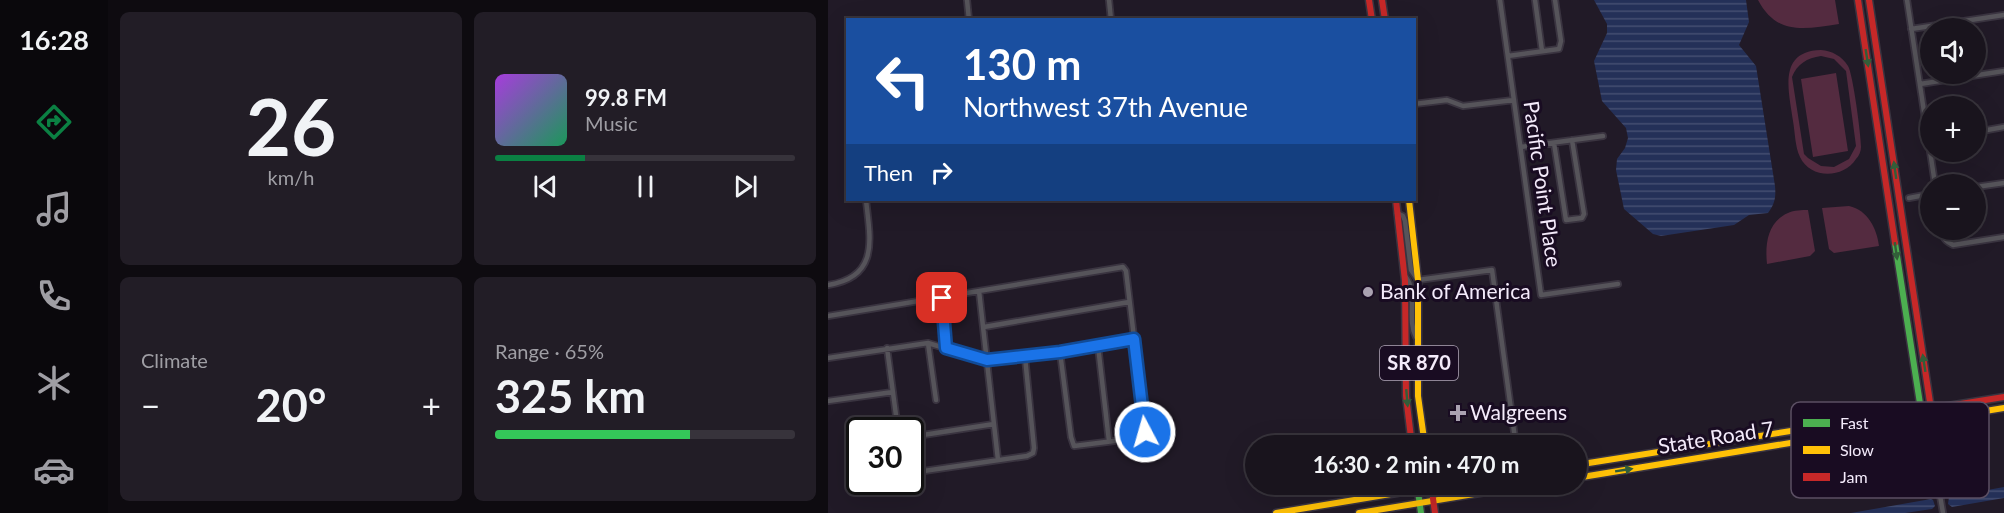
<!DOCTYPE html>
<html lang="en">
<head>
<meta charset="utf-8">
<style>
	body { margin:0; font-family:Lato,sans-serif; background:#221d26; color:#f1f3f6; height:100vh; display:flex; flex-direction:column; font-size:22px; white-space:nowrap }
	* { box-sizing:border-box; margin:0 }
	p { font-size:20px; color:#9f9ea4 }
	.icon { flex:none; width:33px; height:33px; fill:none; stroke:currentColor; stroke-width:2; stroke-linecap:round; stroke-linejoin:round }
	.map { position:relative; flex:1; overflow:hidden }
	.sheet { display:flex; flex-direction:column; gap:12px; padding:12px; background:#0e0b10; width:720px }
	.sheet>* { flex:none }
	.guide { position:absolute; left:18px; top:18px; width:570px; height:183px; border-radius:0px; box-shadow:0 6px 24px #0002,0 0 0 2px #37333b; background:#1a4fa0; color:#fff; overflow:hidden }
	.tools { position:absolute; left:1092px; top:18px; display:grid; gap:12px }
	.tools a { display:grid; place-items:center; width:66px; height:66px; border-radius:50%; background:#19141d; box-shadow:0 6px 24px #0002,0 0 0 2px #37333b; font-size:30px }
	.speed { position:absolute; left:18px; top:417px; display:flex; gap:12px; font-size:30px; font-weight:700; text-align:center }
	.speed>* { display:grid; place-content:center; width:78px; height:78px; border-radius:50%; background:#19141d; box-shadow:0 6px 24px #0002,0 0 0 2px #37333b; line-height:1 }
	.speed .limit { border:3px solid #111; border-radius:9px; background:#fff; color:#111 }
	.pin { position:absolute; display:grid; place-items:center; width:51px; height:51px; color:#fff; margin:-26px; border-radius:12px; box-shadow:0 3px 9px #0006 }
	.me { position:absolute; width:66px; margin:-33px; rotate:354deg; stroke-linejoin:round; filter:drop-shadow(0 0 4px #0008) }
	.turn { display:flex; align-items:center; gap:21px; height:126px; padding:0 18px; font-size:27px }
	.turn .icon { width:78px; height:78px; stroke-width:2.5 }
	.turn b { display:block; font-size:42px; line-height:51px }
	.then { display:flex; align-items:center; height:57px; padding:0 18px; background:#0003; gap:12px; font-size:22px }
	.big { font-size:45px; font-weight:700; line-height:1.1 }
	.sheet .card { flex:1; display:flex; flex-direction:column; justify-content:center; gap:9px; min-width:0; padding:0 21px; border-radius:9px; background:#221d26 }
	.sheet .dial { align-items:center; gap:0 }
	.dial b { font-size:78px; line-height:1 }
	.song { display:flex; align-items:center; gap:18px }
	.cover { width:72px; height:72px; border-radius:9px; background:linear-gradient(135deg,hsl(280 70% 55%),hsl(150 70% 35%)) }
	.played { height:6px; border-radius:3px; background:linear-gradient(90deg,#0b8043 30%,#37333b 30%) }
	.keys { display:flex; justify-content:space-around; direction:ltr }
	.heat { display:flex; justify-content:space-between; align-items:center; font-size:33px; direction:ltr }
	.charge { height:9px; border-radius:4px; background:linear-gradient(90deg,#34c759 65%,#37333b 0) }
	.sheet .tiles { flex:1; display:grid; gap:12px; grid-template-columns:repeat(2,1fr) }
	.trip { position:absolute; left:417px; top:435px; width:342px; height:60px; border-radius:30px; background:#19141d; box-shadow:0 6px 24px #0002,0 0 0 2px #37333b; font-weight:700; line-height:60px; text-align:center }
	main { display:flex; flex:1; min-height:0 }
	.tab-bar { display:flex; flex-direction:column; width:108px; justify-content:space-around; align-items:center; background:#0a080c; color:#9f9ea4 }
	.tab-bar .icon { width:42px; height:42px }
	.tab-bar .active { color:#0b8043 }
	.tab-bar b { font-size:27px; color:#f1f3f6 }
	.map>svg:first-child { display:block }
</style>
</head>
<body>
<main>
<nav class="tab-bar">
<b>16:28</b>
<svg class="icon active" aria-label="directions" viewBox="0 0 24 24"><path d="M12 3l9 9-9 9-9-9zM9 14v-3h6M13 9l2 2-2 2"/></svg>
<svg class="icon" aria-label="music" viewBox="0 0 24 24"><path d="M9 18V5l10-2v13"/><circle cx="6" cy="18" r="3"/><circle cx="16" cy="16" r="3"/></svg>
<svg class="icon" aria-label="phone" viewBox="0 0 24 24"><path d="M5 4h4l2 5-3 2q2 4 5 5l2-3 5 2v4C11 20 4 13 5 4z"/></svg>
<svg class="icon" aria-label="climate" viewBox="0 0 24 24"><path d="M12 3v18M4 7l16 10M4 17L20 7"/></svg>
<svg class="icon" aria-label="car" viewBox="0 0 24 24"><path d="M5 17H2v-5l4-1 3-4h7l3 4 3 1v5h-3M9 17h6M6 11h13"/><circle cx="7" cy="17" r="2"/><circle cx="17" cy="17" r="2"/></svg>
</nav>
<section class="sheet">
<div class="tiles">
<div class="card dial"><b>26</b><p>km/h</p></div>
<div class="card">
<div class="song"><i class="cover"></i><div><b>99.8 FM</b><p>Music</p></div></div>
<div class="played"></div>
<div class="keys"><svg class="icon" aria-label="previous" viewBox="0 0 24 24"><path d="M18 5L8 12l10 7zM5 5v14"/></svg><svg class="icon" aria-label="pause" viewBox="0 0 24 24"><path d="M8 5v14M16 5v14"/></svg><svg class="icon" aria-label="next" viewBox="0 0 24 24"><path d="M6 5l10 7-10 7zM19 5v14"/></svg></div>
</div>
<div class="card"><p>Climate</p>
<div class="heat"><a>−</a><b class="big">20°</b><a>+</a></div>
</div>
<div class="card"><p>Range · 65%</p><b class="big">325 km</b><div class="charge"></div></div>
</div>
</section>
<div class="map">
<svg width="1176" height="513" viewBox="0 0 1176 513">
	<defs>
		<pattern id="water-rules" width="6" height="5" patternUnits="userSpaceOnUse" patternTransform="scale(1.5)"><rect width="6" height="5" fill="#243058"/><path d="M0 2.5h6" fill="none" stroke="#444e71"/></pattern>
	</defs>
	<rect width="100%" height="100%" fill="#211a27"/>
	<path fill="#542b40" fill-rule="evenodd" d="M930 0H1007L1011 24C977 29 949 36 930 0Z
		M993 50C1004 51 1014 56 1020 66 1025 74 1033 135 1033 147 1033 151 1031 156 1028 159 1015 179 982 179 972 157 967 147 967 132 965 121 961 92 949 51 993 50ZM993 56 1006 59 1018 71 1028 146 1021 159 1006 167 993 166 980 158 976 154 964 77C969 64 979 58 993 56Z
		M1008 73 1020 151 985 157 973 79Z
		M1021 206C1040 210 1049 229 1051 246L1006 253 1001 249 994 208Z
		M980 210 987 251 982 256 939 264C937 245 939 222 960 213 966 210 974 210 980 210Z"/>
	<path fill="url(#water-rules)" d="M766 0H918L921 22 911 45 928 66 947 186C948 197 947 204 940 213L921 215 906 225 833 236 825 234 796 209 788 170 789 159 797 148 800 138 798 128 774 101 766 61 779 33V24Z
		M1176 487V498L1124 507 1120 504 1121 497Z
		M1103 499 1105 500 1107 506 1104 509 1077 513H1023Z"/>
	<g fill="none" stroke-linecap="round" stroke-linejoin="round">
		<defs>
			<path id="street" d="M139 0 141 20
				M281 0 283 20
				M672 0 713 295 790 284
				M707 0 714 51
				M1079 0 1107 184
				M1083 29 1176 15
				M680 56 731 49 733 41 727 0
				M1092 84 1176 71
				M586 104 619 100 635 106 686 100
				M1148 132 1176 127
				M726 143 738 220 754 218 756 214 744 140
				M693 147 775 136
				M1148 187 1176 183
				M1081 198 1102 194
				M569 213 575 216 577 221 583 270 590 280 664 270 688 446
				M1114 230C1115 238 1117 241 1125 245L1176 237
				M577 276C591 293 578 318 588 337
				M0 285C52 277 42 238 38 200
				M151 291 170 460
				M114 298 118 348
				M0 316 295 267 298 271 317 429 316 434 310 438 246 446 243 437 232 352
				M156 327 301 302
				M100 343 108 400
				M270 346 281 441
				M59 348 70 430
				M0 358 100 343 159 361 232 352 306 339
				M0 401 65 392
				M1099 420 1115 513
				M82 437 166 424
				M82 473 199 456 205 453 206 448 197 357"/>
			<path id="fast" d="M1067 243 1093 410 1099 420
				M589 484 593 513"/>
			<path id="slow" d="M581 200 590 280V396L597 446
				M748 465 1058 416
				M748 478 1176 408
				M448 513 623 484
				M531 513 707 484"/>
			<path id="jam" d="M541 0 544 20
				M554 0 557 20
				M1030 0 1067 243
				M1041 0 1103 409 1099 420
				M568 200 577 281 578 396 584 446
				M1058 416 1176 397
				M603 484 607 513"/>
		</defs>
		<use href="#street" stroke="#3a3440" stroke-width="8"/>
		<use href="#fast" stroke="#3a3440" stroke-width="9"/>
		<use href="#slow" stroke="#3a3440" stroke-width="9"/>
		<use href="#jam" stroke="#3a3440" stroke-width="9"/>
		<use href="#street" stroke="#56545a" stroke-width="4.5"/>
		<use href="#fast" stroke="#4caf50" stroke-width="6"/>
		<use href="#slow" stroke="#ffc107" stroke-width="6"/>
		<use href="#jam" stroke="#c62828" stroke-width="6"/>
	</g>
	<defs><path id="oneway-solid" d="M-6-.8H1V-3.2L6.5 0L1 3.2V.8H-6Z" transform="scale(1.5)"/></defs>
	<g fill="#325e39">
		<use href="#oneway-solid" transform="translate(1039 58) rotate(81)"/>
		<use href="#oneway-solid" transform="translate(1067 170) rotate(-98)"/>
		<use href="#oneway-solid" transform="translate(1068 251) rotate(82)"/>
		<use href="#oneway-solid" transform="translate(1096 363) rotate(-99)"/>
		<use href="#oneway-solid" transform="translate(579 398) rotate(85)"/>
		<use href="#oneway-solid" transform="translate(796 470) rotate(-9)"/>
	</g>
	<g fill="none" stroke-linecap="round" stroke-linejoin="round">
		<defs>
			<path id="route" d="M114 298 118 348 159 360 232 352 306 339 317 432"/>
		</defs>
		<use href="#route" stroke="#114b97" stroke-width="15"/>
		<use href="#route" stroke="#1a73e8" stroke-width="10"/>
	</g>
	<g fill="#aaa2b1" stroke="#190c22" stroke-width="2">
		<circle cx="540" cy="292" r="6"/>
		<path d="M627 404h6v6h6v6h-6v6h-6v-6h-6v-6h6z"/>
	</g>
	<g text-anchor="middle" stroke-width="6" stroke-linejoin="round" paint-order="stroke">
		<rect fill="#190c22" stroke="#b2a8ba" stroke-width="1.5" x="552" y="346" width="78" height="34" rx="4.5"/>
		<g font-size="20" font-weight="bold" fill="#f4ebfb">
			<text x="591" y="370">SR 870</text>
		</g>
		<g font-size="21" fill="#f4ebfb" stroke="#190c22">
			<text transform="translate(714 184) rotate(82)" y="7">Pacific Point Place</text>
			<text transform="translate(888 438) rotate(-9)" y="7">State Road 7</text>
		</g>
		<g font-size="21" fill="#f4ebfb" stroke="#190c22" text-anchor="start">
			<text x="552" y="299">Bank of America</text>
			<text x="642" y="420">Walgreens</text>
		</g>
	</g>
	<rect x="963" y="402" width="198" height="96" rx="9" fill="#190c22" stroke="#5b4f63" stroke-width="1.5"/>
	<rect x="975" y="419" width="27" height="8" fill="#4caf50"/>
	<rect x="975" y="446" width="27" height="8" fill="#ffc107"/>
	<rect x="975" y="473" width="27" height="8" fill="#c62828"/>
	<g font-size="16" fill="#f4ebfb">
		<text x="1012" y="429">Fast</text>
		<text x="1012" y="456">Slow</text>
		<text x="1012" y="483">Jam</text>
	</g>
</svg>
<div class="tools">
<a><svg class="icon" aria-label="sound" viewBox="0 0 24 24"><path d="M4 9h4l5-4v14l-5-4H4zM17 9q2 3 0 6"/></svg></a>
<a>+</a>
<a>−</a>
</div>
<div class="speed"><div class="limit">30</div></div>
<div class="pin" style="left:114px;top:298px;background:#d93025"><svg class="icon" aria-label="arrive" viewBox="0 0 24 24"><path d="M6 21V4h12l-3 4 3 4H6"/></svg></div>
<svg class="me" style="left:317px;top:432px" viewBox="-20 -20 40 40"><circle r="17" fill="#1a73e8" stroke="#fff" stroke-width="3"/><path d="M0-11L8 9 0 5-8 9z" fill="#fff"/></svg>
<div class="trip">16:30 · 2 min · 470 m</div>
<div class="guide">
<div class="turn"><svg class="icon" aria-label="left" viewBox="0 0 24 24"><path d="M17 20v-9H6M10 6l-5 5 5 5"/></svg><div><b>130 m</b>Northwest 37th Avenue</div></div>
<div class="then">Then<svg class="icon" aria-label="right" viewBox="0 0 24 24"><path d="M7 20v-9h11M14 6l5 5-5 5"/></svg></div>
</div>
</div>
</main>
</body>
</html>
